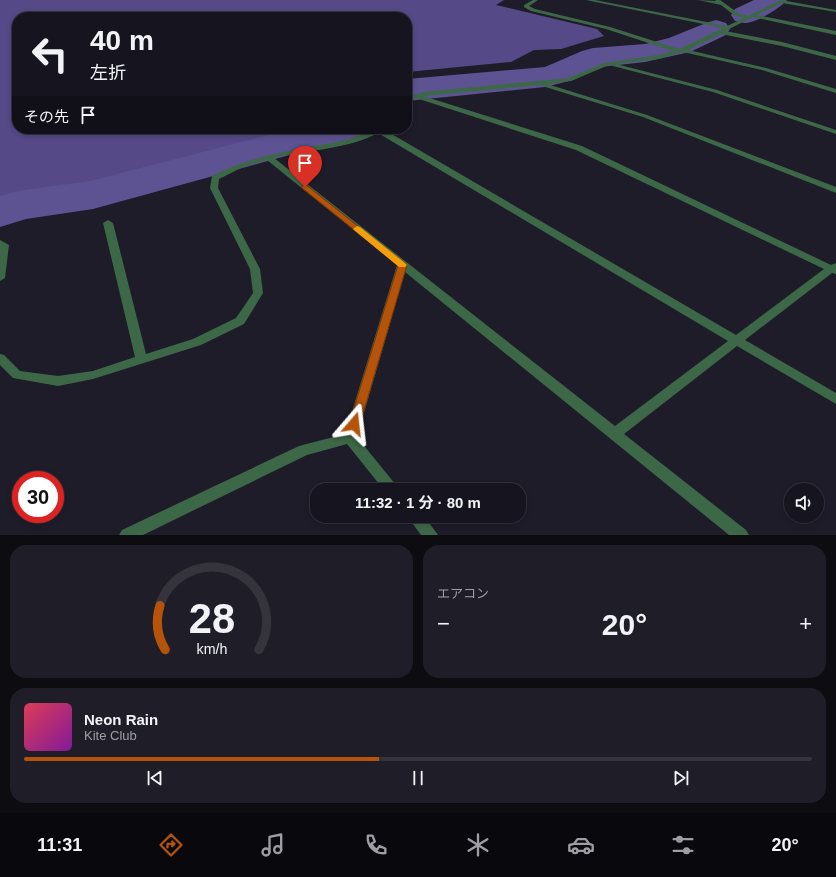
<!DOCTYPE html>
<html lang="ja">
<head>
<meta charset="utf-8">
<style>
	body { margin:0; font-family:Helvetica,"Noto Sans JP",sans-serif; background:#1f1e28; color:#f1f3f6; height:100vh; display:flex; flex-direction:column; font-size:15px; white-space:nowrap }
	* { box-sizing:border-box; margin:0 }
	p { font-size:13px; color:#9e9fa4 }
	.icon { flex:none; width:22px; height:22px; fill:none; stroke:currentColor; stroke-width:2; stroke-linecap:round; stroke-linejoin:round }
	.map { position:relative; height:535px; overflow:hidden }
	.details { display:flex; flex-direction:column; gap:10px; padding:10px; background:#0c0c11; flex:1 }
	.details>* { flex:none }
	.top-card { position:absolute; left:12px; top:12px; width:400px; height:122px; border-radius:16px; box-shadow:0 2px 6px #0003,0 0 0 1px #35343d; background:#16151f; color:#f1f3f6; overflow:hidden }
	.fabs { position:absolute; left:784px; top:483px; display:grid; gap:8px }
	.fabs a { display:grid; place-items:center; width:40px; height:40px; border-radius:50%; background:#16151f; box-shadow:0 2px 6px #0003,0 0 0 1px #35343d; font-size:20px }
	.speed { position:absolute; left:12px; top:471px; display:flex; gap:8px; font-size:20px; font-weight:700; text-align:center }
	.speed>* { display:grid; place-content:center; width:52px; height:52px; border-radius:50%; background:#16151f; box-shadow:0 2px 6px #0003,0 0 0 1px #35343d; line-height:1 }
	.speed .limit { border:6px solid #d22; background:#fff; color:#111 }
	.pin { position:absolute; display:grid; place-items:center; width:34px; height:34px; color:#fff; margin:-41px -17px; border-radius:50% 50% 50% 0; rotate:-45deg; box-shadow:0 0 4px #0007 }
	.pin .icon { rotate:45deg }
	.me { position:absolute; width:44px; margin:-22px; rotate:17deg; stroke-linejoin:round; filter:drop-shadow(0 0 3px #0008) }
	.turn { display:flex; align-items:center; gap:14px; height:84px; padding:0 12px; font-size:18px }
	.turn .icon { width:52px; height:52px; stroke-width:2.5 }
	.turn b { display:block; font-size:28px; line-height:34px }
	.then { display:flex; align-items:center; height:38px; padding:0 12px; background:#0003; gap:8px; font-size:15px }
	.big { font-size:30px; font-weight:700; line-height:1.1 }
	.details .card { flex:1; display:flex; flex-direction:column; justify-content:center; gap:6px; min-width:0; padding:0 14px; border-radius:16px; background:#1f1e28 }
	.details .dial { align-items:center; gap:0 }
	.dial svg { height:104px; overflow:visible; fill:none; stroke:#35343d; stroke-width:7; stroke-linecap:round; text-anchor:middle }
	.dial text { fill:#f1f3f6; stroke:none }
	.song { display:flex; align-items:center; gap:12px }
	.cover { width:48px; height:48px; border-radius:6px; background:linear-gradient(135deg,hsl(350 70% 55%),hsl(290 70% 35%)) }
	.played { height:4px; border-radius:2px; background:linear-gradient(90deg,#b45309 45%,#35343d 45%) }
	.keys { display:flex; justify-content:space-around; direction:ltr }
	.heat { display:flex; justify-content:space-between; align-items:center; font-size:22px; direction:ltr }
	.details .tiles { flex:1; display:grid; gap:10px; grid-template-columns:1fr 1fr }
	.card:last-child { grid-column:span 2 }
	.trip { position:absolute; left:310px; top:483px; width:216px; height:40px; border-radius:16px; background:#16151f; box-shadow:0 2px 6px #0003,0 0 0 1px #35343d; font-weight:700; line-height:40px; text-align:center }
	.menu { display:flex; height:64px; justify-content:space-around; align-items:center; background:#09080c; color:#9e9fa4 }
	.menu .icon { width:28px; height:28px }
	.menu .current { color:#b45309 }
	.menu b { font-size:18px; color:#f1f3f6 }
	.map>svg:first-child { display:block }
</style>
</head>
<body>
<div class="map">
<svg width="836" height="535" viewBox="0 0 836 535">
	<rect width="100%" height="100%" fill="#1e1c29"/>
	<path fill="#554988" d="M0 0H504L496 5 597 29 604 36 561 49 534 50 511 62 407 72V17H17V129H325L295 140 188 165 82 196 0 211Z"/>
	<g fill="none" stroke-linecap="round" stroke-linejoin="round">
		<path fill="#5e5392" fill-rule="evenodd" d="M754 0H787C781 8 755 23 745 23 742 23 738 21 735 21L731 15 735 9Z
			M716 20 726 23 730 29 726 35 690 52 645 62 600 67 573 80 545 87 407 101V79L545 67 582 51 593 48 645 44 669 38 706 23Z
			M292 129H373L367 138 355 142 308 150 93 209 26 219 0 227V196L17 191 90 181Z"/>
		<path fill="#3d6847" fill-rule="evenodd" d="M533 0H538L529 6 535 9 610 27 679 49 723 28 586 0H595L727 26 744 18 734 15 721 5 698 0 716 1 715 0H720L738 13 748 16 781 0 836 10V12L782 3 757 15 836 31V35L753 17 725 31 782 42 836 56V60L782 46 721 34 688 50 766 68 836 89V93L762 70 683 52 658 59 616 64 717 90 836 130V134L713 92 609 65 571 81 547 84 647 115 836 187V193L643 117 542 86 541 85 423 96 582 146 831 265 836 263V274L832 273 745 340 836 393V404L737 346 624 434 746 530 749 535H729L405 272 357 437 400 490H384L347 444 307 455 143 535H119L122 530 299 446 345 434 397 265 267 160 243 167 219 179 218 188 260 269 263 293 244 324 201 345 93 379 58 386 13 378 0 365V354L4 355 20 371 58 376 93 371 135 357 103 223 108 220 113 223 146 354 193 339 236 318 253 293 250 269 210 188 212 176C254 154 299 150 345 140 358 137 370 129 383 129L736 335 824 269 576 150 416 98 407 101V97L423 92 568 78 604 63 658 55 673 51 606 29 531 11 524 7V5ZM378 133 728 341 615 426 274 158C307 150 349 149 378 133Z
			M0 240 9 245 5 278 0 281Z
			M407 516H424L438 535H421Z"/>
	</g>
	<path fill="#b45309" stroke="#753606" d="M305 184 407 265 360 424 359 427 354 428 350 427 349 424 398 265 302 188 301 187Z"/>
	<path fill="#f59e0b" d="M357 226 360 227 405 263 407 265 405 267H399L354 230 353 229Z"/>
</svg>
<div class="fabs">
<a><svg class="icon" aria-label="sound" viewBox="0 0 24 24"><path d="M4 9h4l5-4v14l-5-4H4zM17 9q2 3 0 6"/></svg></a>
</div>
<div class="speed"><div class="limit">30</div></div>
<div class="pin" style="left:305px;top:187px;background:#d93025"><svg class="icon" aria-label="arrive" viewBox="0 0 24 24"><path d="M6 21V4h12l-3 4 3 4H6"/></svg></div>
<svg class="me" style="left:354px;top:424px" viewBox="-20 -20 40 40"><path d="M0-17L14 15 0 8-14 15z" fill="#b45309" stroke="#fff" stroke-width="4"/></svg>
<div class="trip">11:32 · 1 分 · 80 m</div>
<div class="top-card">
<div class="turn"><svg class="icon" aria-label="left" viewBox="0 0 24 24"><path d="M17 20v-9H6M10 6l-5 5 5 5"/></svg><div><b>40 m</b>左折</div></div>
<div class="then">その先<svg class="icon" aria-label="arrive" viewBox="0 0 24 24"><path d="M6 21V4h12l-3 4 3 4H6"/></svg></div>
</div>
</div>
<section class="details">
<div class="tiles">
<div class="card dial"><svg viewBox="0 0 100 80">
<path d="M14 69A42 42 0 1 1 86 69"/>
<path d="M14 69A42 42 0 0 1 10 35" stroke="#b45309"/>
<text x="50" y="56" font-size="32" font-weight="700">28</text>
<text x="50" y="72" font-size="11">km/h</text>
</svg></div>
<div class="card"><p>エアコン</p>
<div class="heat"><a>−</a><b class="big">20°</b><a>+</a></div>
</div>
<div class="card">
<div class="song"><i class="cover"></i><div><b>Neon Rain</b><p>Kite Club</p></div></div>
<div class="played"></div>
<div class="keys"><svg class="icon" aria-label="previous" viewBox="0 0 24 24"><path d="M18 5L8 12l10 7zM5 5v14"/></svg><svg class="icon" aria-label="pause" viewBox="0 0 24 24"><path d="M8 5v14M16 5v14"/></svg><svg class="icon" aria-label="next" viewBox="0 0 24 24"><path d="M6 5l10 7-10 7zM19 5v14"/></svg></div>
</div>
</div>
</section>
<nav class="menu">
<b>11:31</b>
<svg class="icon current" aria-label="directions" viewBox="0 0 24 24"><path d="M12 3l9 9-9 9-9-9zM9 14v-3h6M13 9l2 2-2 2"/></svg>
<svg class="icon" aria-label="music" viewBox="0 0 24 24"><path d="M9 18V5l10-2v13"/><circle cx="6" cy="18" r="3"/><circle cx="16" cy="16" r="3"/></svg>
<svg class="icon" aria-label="phone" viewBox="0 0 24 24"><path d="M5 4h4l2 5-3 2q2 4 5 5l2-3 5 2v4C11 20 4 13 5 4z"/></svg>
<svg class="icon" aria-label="climate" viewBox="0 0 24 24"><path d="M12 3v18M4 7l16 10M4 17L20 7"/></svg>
<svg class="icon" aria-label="car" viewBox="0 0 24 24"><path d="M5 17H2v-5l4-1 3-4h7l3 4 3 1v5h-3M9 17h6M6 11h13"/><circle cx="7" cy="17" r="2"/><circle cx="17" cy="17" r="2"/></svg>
<svg class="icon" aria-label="filters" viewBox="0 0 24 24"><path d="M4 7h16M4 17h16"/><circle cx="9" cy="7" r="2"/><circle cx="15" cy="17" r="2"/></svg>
<b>20°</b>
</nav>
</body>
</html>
